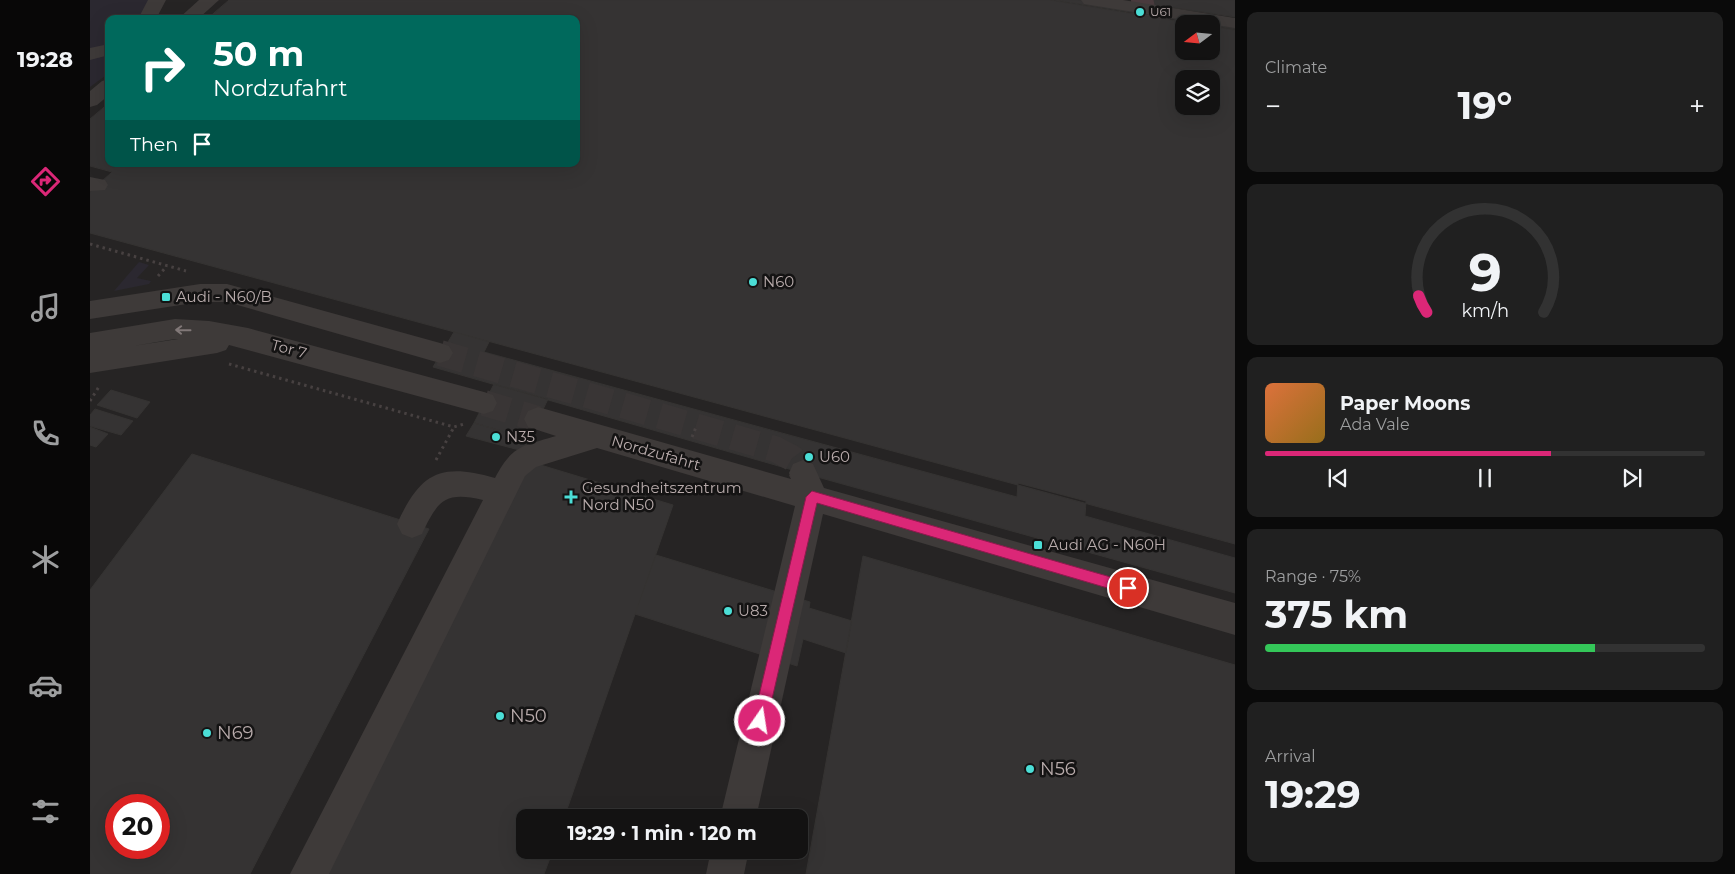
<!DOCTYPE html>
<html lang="en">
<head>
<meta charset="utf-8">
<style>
	body { margin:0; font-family:Montserrat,sans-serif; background:#202020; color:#f1f3f6; height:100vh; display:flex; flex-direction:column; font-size:19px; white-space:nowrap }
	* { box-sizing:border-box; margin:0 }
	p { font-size:16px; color:#9d9e9f }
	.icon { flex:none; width:28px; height:28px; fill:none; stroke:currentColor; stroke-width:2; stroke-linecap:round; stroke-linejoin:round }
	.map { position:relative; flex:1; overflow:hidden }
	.details { display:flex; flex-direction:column; gap:12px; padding:12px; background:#0a0a0a; width:500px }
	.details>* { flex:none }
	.guide { position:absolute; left:15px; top:15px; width:475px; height:152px; border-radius:10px; box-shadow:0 5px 20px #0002,0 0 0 1px #323232; background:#00695c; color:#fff; overflow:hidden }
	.needle { width:32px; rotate:254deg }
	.buttons { position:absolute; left:1085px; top:15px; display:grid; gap:10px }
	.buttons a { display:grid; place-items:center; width:45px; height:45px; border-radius:10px; background:#131212; box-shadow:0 5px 20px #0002,0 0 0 1px #323232; font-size:25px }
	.speed { position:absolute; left:15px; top:794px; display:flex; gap:10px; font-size:25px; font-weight:700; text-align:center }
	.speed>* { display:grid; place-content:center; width:65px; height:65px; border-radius:50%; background:#131212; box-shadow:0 5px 20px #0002,0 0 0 1px #323232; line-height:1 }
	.speed .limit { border:8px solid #d22; background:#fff; color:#111 }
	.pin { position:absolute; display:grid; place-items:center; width:42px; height:42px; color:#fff; margin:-21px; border:2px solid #fff; border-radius:50%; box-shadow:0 1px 5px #0007 }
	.me { position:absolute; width:55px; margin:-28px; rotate:13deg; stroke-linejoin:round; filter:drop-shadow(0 0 4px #0008) }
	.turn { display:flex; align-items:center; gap:18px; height:105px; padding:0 25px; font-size:22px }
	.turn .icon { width:65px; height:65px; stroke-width:2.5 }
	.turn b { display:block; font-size:35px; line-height:42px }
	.then { display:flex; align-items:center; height:48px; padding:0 25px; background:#0003; gap:10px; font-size:19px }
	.big { font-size:38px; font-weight:700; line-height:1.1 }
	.details .widget { flex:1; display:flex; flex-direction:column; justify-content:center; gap:8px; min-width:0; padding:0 18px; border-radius:10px; background:#202020 }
	.details .dial { align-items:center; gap:0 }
	.dial svg { height:130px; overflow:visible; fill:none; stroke:#323232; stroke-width:7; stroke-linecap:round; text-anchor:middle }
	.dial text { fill:#f1f3f6; stroke:none }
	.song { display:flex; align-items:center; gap:15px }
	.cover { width:60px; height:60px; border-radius:8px; background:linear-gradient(135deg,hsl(20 70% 55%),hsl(40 70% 35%)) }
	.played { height:5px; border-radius:2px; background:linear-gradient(90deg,#db2777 65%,#323232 65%) }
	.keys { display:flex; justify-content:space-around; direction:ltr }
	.heat { display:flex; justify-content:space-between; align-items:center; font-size:28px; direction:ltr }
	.charge { height:8px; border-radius:4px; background:linear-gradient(90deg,#34c759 75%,#323232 0) }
	.trip { position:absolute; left:426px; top:809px; width:292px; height:50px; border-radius:10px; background:#131212; box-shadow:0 5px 20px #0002,0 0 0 1px #323232; font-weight:700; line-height:50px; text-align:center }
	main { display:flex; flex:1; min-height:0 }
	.dock { display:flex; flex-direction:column; width:90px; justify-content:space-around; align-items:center; background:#080707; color:#9d9e9f }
	.dock .icon { width:35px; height:35px }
	.dock .on { color:#db2777 }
	.dock b { font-size:22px; color:#f1f3f6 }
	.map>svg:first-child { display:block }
</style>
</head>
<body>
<main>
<nav class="dock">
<b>19:28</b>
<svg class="icon on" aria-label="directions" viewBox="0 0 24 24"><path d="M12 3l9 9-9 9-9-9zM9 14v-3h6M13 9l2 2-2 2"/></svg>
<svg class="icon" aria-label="music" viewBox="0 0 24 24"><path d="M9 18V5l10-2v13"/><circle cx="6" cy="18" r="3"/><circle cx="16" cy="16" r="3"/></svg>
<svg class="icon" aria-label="phone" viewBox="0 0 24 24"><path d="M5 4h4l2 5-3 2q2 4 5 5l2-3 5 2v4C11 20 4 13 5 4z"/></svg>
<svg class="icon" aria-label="climate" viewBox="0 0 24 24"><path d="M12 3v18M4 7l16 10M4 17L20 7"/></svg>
<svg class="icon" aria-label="car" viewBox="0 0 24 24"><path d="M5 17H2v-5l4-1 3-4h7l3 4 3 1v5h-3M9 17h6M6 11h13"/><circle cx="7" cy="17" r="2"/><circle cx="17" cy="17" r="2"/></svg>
<svg class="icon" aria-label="filters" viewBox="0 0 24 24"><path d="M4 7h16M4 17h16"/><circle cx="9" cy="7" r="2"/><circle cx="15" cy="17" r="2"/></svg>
</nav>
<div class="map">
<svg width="1145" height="874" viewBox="0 0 1145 874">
	<rect width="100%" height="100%" fill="#191818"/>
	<path fill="#262424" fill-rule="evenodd" d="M0 0H1145V874H0ZM19 19H486V164H19ZM1094 24H1121V51H1094ZM1094 79H1121V106H1094ZM26 805H69V848H26ZM435 818H710V850H435Z"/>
	<path fill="#2b2830" d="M0 0H59L51 19H19V45L0 51Z
		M19 54V73L0 87V59Z
		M49 262 59 265 47 278 61 281 59 284 24 291Z"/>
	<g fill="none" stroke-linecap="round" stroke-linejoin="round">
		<path fill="#493a3d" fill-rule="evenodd" d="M1041 0H1071L1076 25 1094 32V51H1096C1088 52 1080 49 1073 47 1048 40 1042 24 1041 0Z"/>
	</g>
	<path fill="#353333" stroke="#353332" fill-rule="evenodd" d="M139 0H960L1105 24H1094V51H1121V26L1145 30V544L0 233V192L22 172 0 166V119L19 103V164H486V19H117ZM1094 79H1121V106H1094Z
		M965 0H988L1145 25V29Z
		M1064 0H1145V17L1065 5Z
		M364 332 399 342 394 352 927 497 928 483 996 501 995 516 1145 558V593L713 473 343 367Z
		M404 384 458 399 439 439 384 423Z
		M21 390 60 402 47 418 7 405Z
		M5 409 43 421 31 435 0 426V415Z
		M384 423 439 439 433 451 376 436Z
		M0 427 18 434 6 447 0 445Z
		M102 454 339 529 160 874H0V590ZM26 805H69V848H26Z
		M434 460 583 505 474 818H435V850H463L454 874H235Z
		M566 555 720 602 719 608 762 621 756 653 713 639 707 666 545 614Z
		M773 556 1145 665V874H716Z"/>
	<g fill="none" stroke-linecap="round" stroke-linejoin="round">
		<path stroke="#393535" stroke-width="26" stroke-dasharray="26 12" stroke-linecap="butt" d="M350 353 685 449 702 458 713 473
			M394 403 448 419"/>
		<path stroke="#474141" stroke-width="3" stroke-dasharray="2.5 4" stroke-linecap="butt" d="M0 244 96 271
			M68 276 77 266
			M139 364 364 427 374 424
			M0 401 10 385
			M602 437 606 427
			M346 460 364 427"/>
		<path fill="#3e3a39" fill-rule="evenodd" d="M58 0H76L66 19H48Z
			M109 0H129L108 19H88Z
			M991 0H1033L1145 18V28L1000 5 994 4Z
			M19 44V55L0 60V48Z
			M19 79V95L7 105 0 107V91L12 81Z
			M0 177 15 180 18 185 15 190 0 191Z
			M110 284H137L350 343 359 346 363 353 359 360 350 363 137 302H110L0 319V301Z
			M85 319 119 321 158 328 394 392 403 395 407 403 403 411 394 414 139 345 136 350 127 353 0 373V333ZM85 339H88L43 346Z
			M448 407 701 479 699 473 703 464 713 460 723 464 734 488 1145 603V635L733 514 666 818H630L705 506 507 448 446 467 435 476 239 874H200L393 500C355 491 348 500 332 534L322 538 312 534 307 524C330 473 350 462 405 478 422 445 433 446 466 436L438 427 434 419 438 411Z
			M621 850H659L654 874H616Z"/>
	</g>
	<defs><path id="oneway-shaft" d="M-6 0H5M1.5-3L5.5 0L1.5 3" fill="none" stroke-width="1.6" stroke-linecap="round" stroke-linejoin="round" transform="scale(1.25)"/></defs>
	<use stroke="#817878" href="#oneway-shaft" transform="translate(93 330) rotate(-179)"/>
	<path fill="#db2777" stroke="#8e194d" d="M722 491 1038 582 1043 583 1045 588 1043 592 1038 594 727 503 677 721 675 726 670 728 665 726 663 721 716 497Z"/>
	<g fill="#4bded6" stroke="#141313" stroke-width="2">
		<circle cx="1050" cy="12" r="5"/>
		<circle cx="663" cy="282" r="5"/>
		<rect x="71" y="292" width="10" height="10" rx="2.5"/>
		<circle cx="406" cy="437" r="5"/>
		<circle cx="719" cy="457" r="5"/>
		<path d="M478.5 489.5h5v5h5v5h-5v5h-5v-5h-5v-5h5z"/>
		<rect x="943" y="540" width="10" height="10" rx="2.5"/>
		<circle cx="638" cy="611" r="5"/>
		<circle cx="410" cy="716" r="5"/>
		<circle cx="117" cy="733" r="5"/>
		<circle cx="940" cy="769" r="5"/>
	</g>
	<g text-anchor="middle" stroke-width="5" stroke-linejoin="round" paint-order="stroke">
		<g font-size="12" fill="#b8abab" stroke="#141313" text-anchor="start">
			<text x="1060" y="16">U61</text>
		</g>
		<g font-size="15" fill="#b8abab" stroke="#141313" text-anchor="start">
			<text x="673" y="287">N60</text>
			<text x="86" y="302">Audi - N60/B</text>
			<text x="416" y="442">N35</text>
			<text x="729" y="462">U60</text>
			<text x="492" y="493">Gesundheitszentrum<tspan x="492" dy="17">Nord N50</tspan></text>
			<text x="958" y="550">Audi AG - N60H</text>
			<text x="648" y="616">U83</text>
		</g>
		<g font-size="15" fill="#b8abab" stroke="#141313">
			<text transform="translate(199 349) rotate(15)" y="5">Tor 7</text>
			<text transform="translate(566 453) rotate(16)" y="5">Nordzufahrt</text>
		</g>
		<g font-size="18" fill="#b8abab" stroke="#141313" text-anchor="start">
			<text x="420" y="722">N50</text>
			<text x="127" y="739">N69</text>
			<text x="950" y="775">N56</text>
		</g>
	</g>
</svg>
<div class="buttons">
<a><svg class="needle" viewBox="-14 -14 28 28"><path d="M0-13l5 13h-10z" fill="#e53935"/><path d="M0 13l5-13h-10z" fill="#9d9e9f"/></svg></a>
<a><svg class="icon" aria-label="layers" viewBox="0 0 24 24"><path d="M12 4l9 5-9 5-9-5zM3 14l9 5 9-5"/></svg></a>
</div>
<div class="speed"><div class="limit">20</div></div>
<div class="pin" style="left:1038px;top:588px;background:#d93025"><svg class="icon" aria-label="arrive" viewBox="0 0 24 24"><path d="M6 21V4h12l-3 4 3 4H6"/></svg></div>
<svg class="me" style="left:670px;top:721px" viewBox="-20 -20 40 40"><circle r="17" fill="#db2777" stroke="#fff" stroke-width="3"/><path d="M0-11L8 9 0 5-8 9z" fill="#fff"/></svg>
<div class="trip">19:29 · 1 min · 120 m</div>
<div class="guide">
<div class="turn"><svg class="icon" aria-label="right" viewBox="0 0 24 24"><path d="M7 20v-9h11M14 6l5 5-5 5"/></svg><div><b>50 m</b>Nordzufahrt</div></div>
<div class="then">Then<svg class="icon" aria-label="arrive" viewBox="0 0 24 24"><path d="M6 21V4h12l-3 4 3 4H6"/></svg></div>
</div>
</div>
<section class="details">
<div class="widget"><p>Climate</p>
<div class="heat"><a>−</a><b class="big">19°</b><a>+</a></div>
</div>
<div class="widget dial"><svg viewBox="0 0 100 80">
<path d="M14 69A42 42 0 1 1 86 69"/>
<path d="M14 69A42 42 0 0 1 9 59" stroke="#db2777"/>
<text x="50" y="56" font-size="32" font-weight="700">9</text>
<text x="50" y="72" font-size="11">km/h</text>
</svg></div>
<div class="widget">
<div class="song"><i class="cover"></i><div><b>Paper Moons</b><p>Ada Vale</p></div></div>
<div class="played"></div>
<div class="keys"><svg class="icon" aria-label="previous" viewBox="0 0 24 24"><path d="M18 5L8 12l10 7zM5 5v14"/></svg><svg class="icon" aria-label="pause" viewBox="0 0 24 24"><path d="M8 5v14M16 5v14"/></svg><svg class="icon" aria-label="next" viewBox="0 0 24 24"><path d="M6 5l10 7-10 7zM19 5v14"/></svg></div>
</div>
<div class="widget"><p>Range · 75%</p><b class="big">375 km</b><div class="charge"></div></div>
<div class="widget"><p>Arrival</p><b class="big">19:29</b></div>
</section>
</main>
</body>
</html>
